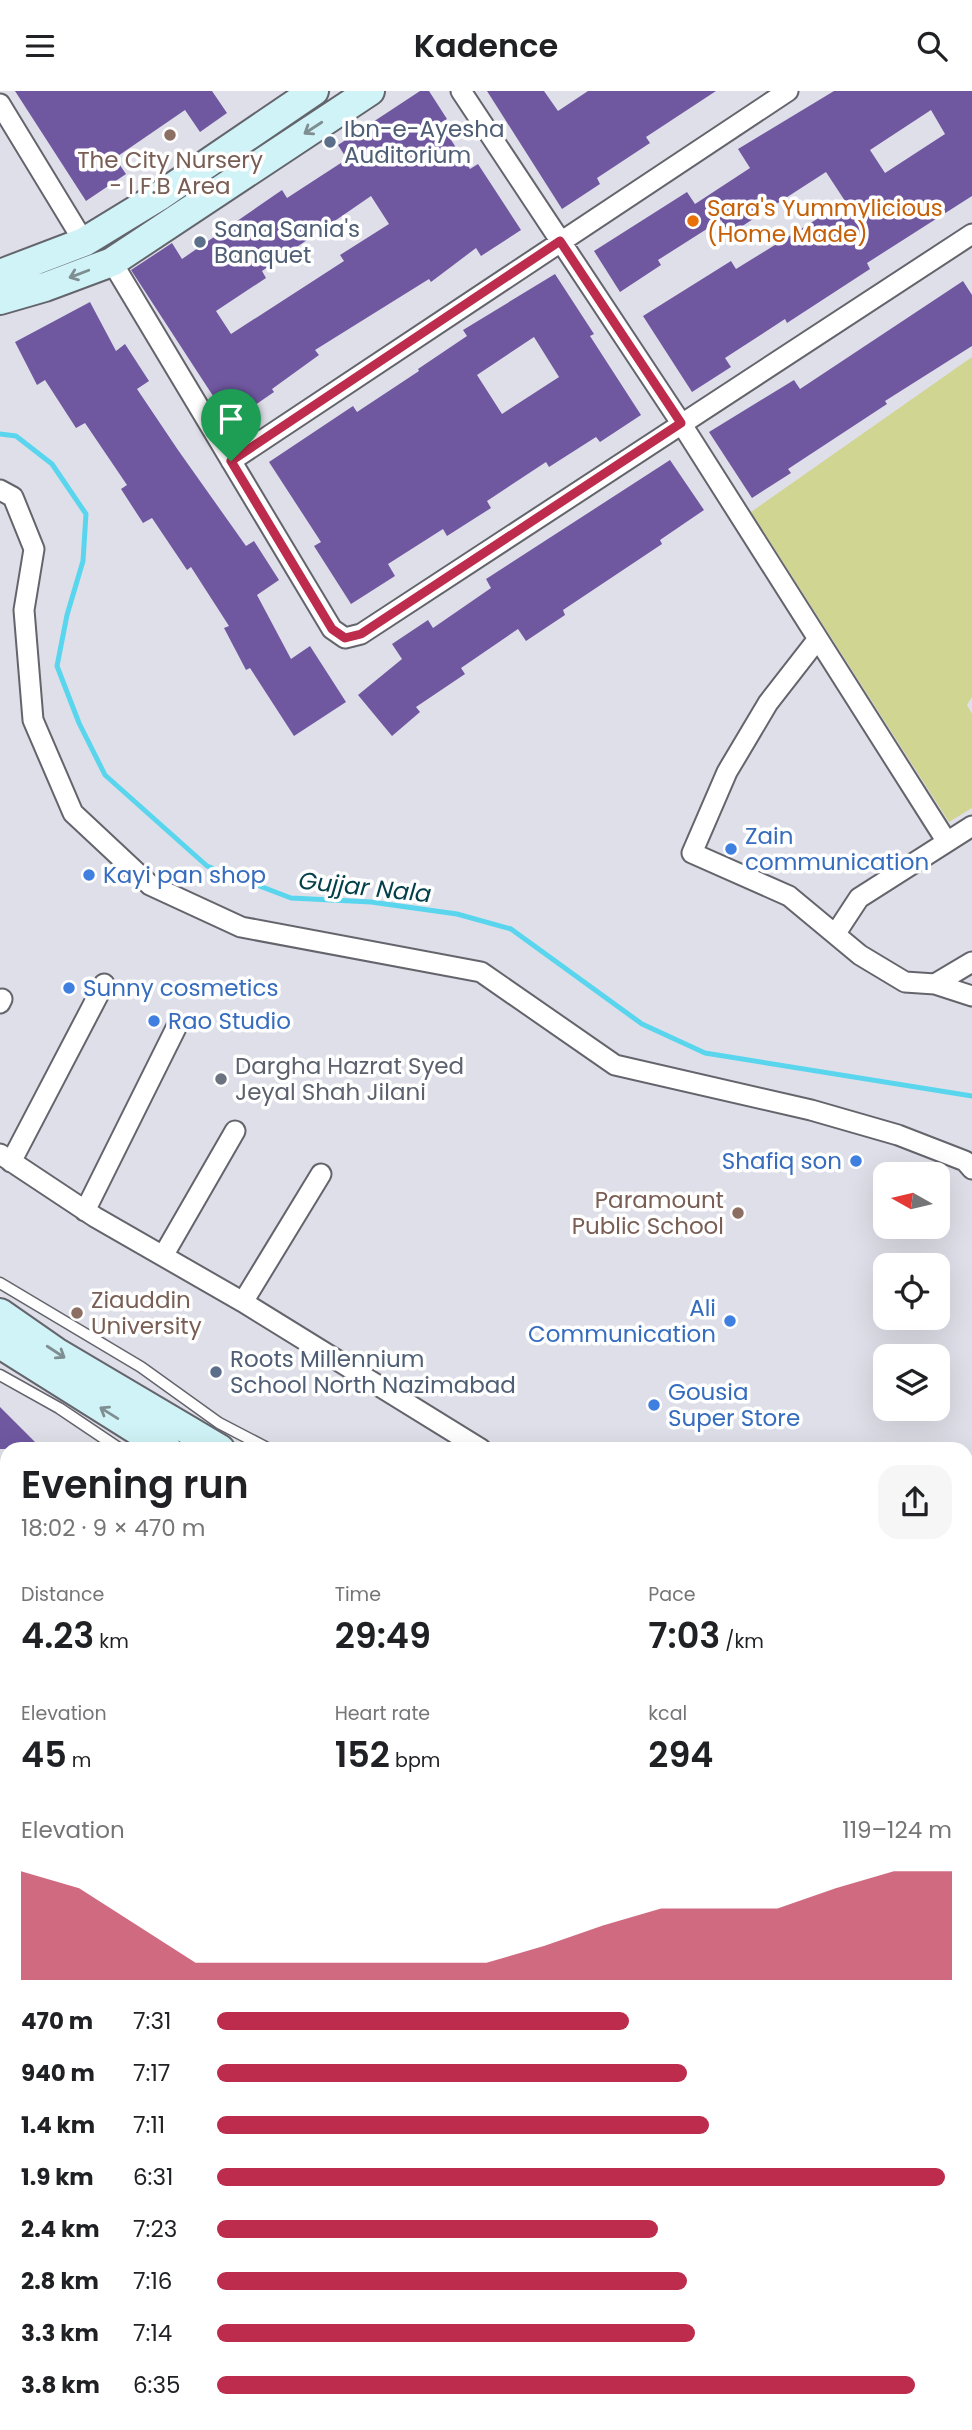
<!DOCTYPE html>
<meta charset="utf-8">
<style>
body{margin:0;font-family:Poppins,sans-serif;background:#f6f6f6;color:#202124;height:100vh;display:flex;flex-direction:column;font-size:26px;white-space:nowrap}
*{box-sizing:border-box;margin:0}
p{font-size:23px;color:#757577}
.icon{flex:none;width:38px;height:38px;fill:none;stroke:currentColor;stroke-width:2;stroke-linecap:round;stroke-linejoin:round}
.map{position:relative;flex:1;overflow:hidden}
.drawer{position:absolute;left:0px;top:1351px;width:973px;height:989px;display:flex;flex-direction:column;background:#fff;border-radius:21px 21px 0 0;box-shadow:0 7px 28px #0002}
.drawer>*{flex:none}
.needle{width:46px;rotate:278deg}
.fabs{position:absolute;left:873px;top:1071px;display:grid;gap:14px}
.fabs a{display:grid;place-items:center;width:77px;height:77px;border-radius:14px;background:#fff;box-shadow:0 7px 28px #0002;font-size:35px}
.pin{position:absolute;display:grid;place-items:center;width:60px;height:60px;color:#fff;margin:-72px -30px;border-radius:50% 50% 50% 0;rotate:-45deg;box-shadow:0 0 7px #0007}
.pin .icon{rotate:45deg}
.round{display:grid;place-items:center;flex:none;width:74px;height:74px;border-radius:21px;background:#f6f6f6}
.overview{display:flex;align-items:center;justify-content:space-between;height:119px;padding:0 21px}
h1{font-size:38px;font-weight:600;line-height:52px}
.figures{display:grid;grid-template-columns:repeat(3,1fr);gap:10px;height:119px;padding:7px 21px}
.figures div{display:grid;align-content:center}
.figures b{font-size:35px;font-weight:600}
.figures small{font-size:19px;font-weight:400}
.figures p{font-size:19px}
.chart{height:196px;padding:14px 21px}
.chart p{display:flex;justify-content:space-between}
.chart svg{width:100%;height:126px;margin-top:7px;fill:#bd2c4c;opacity:.7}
ul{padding:0 21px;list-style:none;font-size:23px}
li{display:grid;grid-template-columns:112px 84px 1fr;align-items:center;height:52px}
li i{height:18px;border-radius:9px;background:#bd2c4c}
header{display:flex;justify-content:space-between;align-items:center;height:91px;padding:0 21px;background:#fff;font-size:32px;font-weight:600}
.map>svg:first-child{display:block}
.green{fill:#d0d591}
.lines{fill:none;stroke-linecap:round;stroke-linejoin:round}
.stream{stroke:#59d6ed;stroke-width:5}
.building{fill:#7058a1;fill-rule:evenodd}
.service-casing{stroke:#64646c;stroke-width:13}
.minor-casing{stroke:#64646c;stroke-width:23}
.tertiary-casing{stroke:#64646c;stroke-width:28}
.secondary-casing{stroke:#64646c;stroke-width:32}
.service{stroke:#fff;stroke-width:10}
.minor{stroke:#fff;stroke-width:19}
.tertiary{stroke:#fff;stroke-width:24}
.secondary{stroke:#cff3f6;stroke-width:28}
.oneway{stroke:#7e8e91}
.route-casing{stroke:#fff;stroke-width:14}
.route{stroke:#bd2c4c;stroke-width:9}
.education-dot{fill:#8d6e63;stroke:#fff;stroke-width:2.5}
.service-dot{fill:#5c6f8a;stroke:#fff;stroke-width:2.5}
.food-dot{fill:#e8710a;stroke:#fff;stroke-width:2.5}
.shop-dot{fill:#3f7fe0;stroke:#fff;stroke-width:2.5}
.worship-dot{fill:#6b7280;stroke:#fff;stroke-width:2.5}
.labels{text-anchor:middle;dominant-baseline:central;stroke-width:7;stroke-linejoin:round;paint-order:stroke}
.service-label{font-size:23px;fill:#4e5e75;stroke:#fff;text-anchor:start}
.education-label{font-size:23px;fill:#785e54;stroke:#fff}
.food-label{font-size:23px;fill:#c56008;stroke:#fff;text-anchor:start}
.shop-label{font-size:23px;fill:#366cbe;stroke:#fff;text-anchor:start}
.worship-label{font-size:23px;fill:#5b616d;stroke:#fff;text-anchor:start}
.water-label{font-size:24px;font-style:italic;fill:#04404a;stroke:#fff}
</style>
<header><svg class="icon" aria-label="menu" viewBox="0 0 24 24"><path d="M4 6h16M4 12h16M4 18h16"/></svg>Kadence<svg class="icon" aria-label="search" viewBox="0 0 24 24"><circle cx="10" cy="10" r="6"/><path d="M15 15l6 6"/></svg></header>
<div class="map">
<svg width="972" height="2339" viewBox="0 0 972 2339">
<rect width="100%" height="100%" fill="#dfdfe9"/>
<path class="green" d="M972,266V606L967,614L972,623V717L949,731L751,421Z
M111,2333H499L505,2339H105Z
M549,2333H749L741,2339H557Z"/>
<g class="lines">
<path class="stream" d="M0,343L16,345L52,373L86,423L83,470L67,524L57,575L79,632L105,684L207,775L291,807L371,811L457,823L511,838L642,933L705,962L972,1005"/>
</g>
<path class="building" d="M15,0H212L227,22L200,41L185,19L115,67L126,83L86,110Z
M420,0H429L447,28L440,32L470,78L478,73L521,139L481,165L476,157L431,191L429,188L315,259L319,264L272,298L274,301L230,331L131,179L172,152L182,168L282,99L287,107L347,68L338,54ZM371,105L389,133L340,164L344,170L231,243L216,220L266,187L262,180Z
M487,0H544L558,20L588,0H716L646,46L650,52L597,87L600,93L562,118Z
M834,0H972V105L867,172L870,178L787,232L785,228L725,267L731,276L692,301L643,225L731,170L736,178L843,112L845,110L826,81L730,143L721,129L658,169L661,174L620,201L594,160L687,101L695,113L750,77L738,58ZM931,19L945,43L885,82L870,59Z
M555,183L594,243L590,245L641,324L600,351L596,346L549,376L546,371L487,410L491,417L447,445L443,438L388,473L395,485L351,513L314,455L321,451L269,371L353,315L357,321L419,280L418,278L467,245L463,239ZM534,246L559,286L502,323L477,284Z
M963,190L972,204V255L885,310L887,313L788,378L791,382L752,407L709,341L794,289L800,298Z
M90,211L116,260L125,253L149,290L137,298L178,359L246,455L254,450L279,489L257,504L291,568L310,555L346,611L294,645L250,577L246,579L224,537L229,535L191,476L187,479L152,427L143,432L121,398L127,394L85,332L76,337L45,289L37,294L15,251Z
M670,369L704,419L660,449L662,453L563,519L565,524L526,550L518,538L461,577L465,583L416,616L420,621L392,645L358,604L402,568L392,553L428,529L433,537L491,497L486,488Z
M0,1316L42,1358H0Z"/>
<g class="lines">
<defs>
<path id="service" d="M0,1192L141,1276L219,1332L269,1358
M0,1284L59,1317L120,1358
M966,1555L972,1550
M966,1921L972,1927"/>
<path id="minor" d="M461,0L681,332L947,751
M0,13L84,151
M112,171L332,538L345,547L361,543L972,143
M231,370L788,0
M0,399L13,406L34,458L24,519L33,629L73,722L150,794L241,836L481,881L615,974L811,1019L898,1044L965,1070L972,1078
M817,549L768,612L727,681L692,762L789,805L860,864L905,891L935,893L972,905
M836,842L859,807L972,735
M935,893L972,871
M0,912L2,908
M0,1063L95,1126L243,1211L481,1358
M11,1071L104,893
M85,1120L177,935
M163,1165L235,1040
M243,1211L321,1083
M0,1494L7,1488
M0,1735L7,1736
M0,2065L7,2058
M0,2249L7,2257
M499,2333L505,2339"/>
<path id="tertiary" d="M966,2297L972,2291
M68,2339L75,2333
M105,2339L111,2333
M919,2339L926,2333
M955,2339L962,2333"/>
<path id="secondary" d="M0,183L84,151L161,104L314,0
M0,209L45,196L112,171L370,0
M0,1222L56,1261L220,1358
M0,1253L167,1358
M966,1958L972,1964
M966,2003L972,2009"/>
</defs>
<use href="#service" class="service-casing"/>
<use href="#minor" class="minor-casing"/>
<use href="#tertiary" class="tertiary-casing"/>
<use href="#secondary" class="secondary-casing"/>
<use href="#service" class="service"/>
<use href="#minor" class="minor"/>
<use href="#tertiary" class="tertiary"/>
<use href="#secondary" class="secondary"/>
</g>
<defs><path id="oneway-shaft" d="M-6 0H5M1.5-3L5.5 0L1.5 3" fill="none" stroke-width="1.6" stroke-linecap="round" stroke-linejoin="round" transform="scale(1.75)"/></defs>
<g class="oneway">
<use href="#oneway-shaft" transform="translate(313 37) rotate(147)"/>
<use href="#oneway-shaft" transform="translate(79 183) rotate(159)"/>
<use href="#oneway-shaft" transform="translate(56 1261) rotate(33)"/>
<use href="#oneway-shaft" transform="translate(109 1322) rotate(-148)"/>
</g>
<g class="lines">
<defs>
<path id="route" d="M560,150L681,332L361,543L345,547L332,538L231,370Z"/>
</defs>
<use href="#route" class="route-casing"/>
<use href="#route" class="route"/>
</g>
<g class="education-dot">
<circle cx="170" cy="44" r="7"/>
<circle cx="738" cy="1122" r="7"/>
<circle cx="77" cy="1222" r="7"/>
</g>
<g class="service-dot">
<circle cx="330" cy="51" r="7"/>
<circle cx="200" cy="151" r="7"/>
<circle cx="216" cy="1281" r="7"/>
</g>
<circle class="food-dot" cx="693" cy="130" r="7"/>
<g class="shop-dot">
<circle cx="731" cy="758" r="7"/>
<circle cx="89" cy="784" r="7"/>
<circle cx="69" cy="897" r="7"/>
<circle cx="154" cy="930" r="7"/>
<circle cx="856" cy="1070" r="7"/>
<circle cx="730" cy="1230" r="7"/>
<circle cx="654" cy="1314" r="7"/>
</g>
<circle class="worship-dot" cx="221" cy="988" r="7"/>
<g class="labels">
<g class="service-label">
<text x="344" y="38">Ibn-e-Ayesha<tspan x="344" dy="26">Auditorium</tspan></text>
<text x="214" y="138">Sana Sania's<tspan x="214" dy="26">Banquet</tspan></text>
<text x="230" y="1268">Roots Millennium<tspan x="230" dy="26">School North Nazimabad</tspan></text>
</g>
<g class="education-label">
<text x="170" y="69">The City Nursery<tspan x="170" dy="26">- I F.B Area</tspan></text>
<text x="724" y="1109" text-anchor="end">Paramount<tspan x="724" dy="26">Public School</tspan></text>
<text x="91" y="1209" text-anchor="start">Ziauddin<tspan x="91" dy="26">University</tspan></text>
</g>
<g class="food-label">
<text x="707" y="117">Sara's Yummylicious<tspan x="707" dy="26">(Home Made)</tspan></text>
</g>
<g class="shop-label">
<text x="745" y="745">Zain<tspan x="745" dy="26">communication</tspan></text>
<text x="103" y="784">Kayi pan shop</text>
<text x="83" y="897">Sunny cosmetics</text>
<text x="168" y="930">Rao Studio</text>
<text x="842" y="1070" text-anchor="end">Shafiq son</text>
<text x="716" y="1217" text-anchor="end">Ali<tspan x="716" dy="26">Communication</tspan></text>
<text x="668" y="1301">Gousia<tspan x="668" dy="26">Super Store</tspan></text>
</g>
<g class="worship-label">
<text x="235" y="975">Dargha Hazrat Syed<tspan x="235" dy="26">Jeyal Shah Jilani</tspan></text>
</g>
<g class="water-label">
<text transform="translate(365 796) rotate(6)">Gujjar Nala</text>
</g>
</g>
</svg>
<div class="fabs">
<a><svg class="needle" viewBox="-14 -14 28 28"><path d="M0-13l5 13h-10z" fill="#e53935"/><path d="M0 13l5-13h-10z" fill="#757577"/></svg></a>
<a><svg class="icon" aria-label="locate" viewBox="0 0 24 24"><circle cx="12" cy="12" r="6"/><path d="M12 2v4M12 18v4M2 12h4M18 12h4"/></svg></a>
<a><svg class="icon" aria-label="layers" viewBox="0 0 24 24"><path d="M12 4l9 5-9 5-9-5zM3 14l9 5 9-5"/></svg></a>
</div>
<div class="pin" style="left:231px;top:370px;background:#1e9e55"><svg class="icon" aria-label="arrive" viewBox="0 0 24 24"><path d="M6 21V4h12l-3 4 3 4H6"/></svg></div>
<section class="drawer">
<div class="overview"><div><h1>Evening run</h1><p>18:02 · 9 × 470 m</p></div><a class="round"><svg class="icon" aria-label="share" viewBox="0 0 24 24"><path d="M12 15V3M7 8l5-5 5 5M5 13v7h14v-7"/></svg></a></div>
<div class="figures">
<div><p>Distance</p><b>4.23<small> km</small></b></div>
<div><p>Time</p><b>29:49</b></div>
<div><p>Pace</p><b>7:03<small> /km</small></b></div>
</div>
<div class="figures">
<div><p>Elevation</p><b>45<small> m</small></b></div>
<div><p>Heart rate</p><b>152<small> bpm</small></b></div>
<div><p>kcal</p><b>294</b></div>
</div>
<div class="chart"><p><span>Elevation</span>119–124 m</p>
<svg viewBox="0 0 160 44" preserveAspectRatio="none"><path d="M0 44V6L10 12L20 25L30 38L40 38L50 38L60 38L70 38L80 38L90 32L100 25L110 19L120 19L130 19L140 12L150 6L160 6V44z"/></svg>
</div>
<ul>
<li><b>470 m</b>7:31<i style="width:56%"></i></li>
<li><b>940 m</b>7:17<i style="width:64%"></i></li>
<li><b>1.4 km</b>7:11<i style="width:67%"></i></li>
<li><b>1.9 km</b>6:31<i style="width:99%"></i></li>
<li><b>2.4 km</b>7:23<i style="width:60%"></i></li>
<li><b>2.8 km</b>7:16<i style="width:64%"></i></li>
<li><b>3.3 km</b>7:14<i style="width:65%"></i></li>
<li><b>3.8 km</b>6:35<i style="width:95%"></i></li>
</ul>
</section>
</div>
